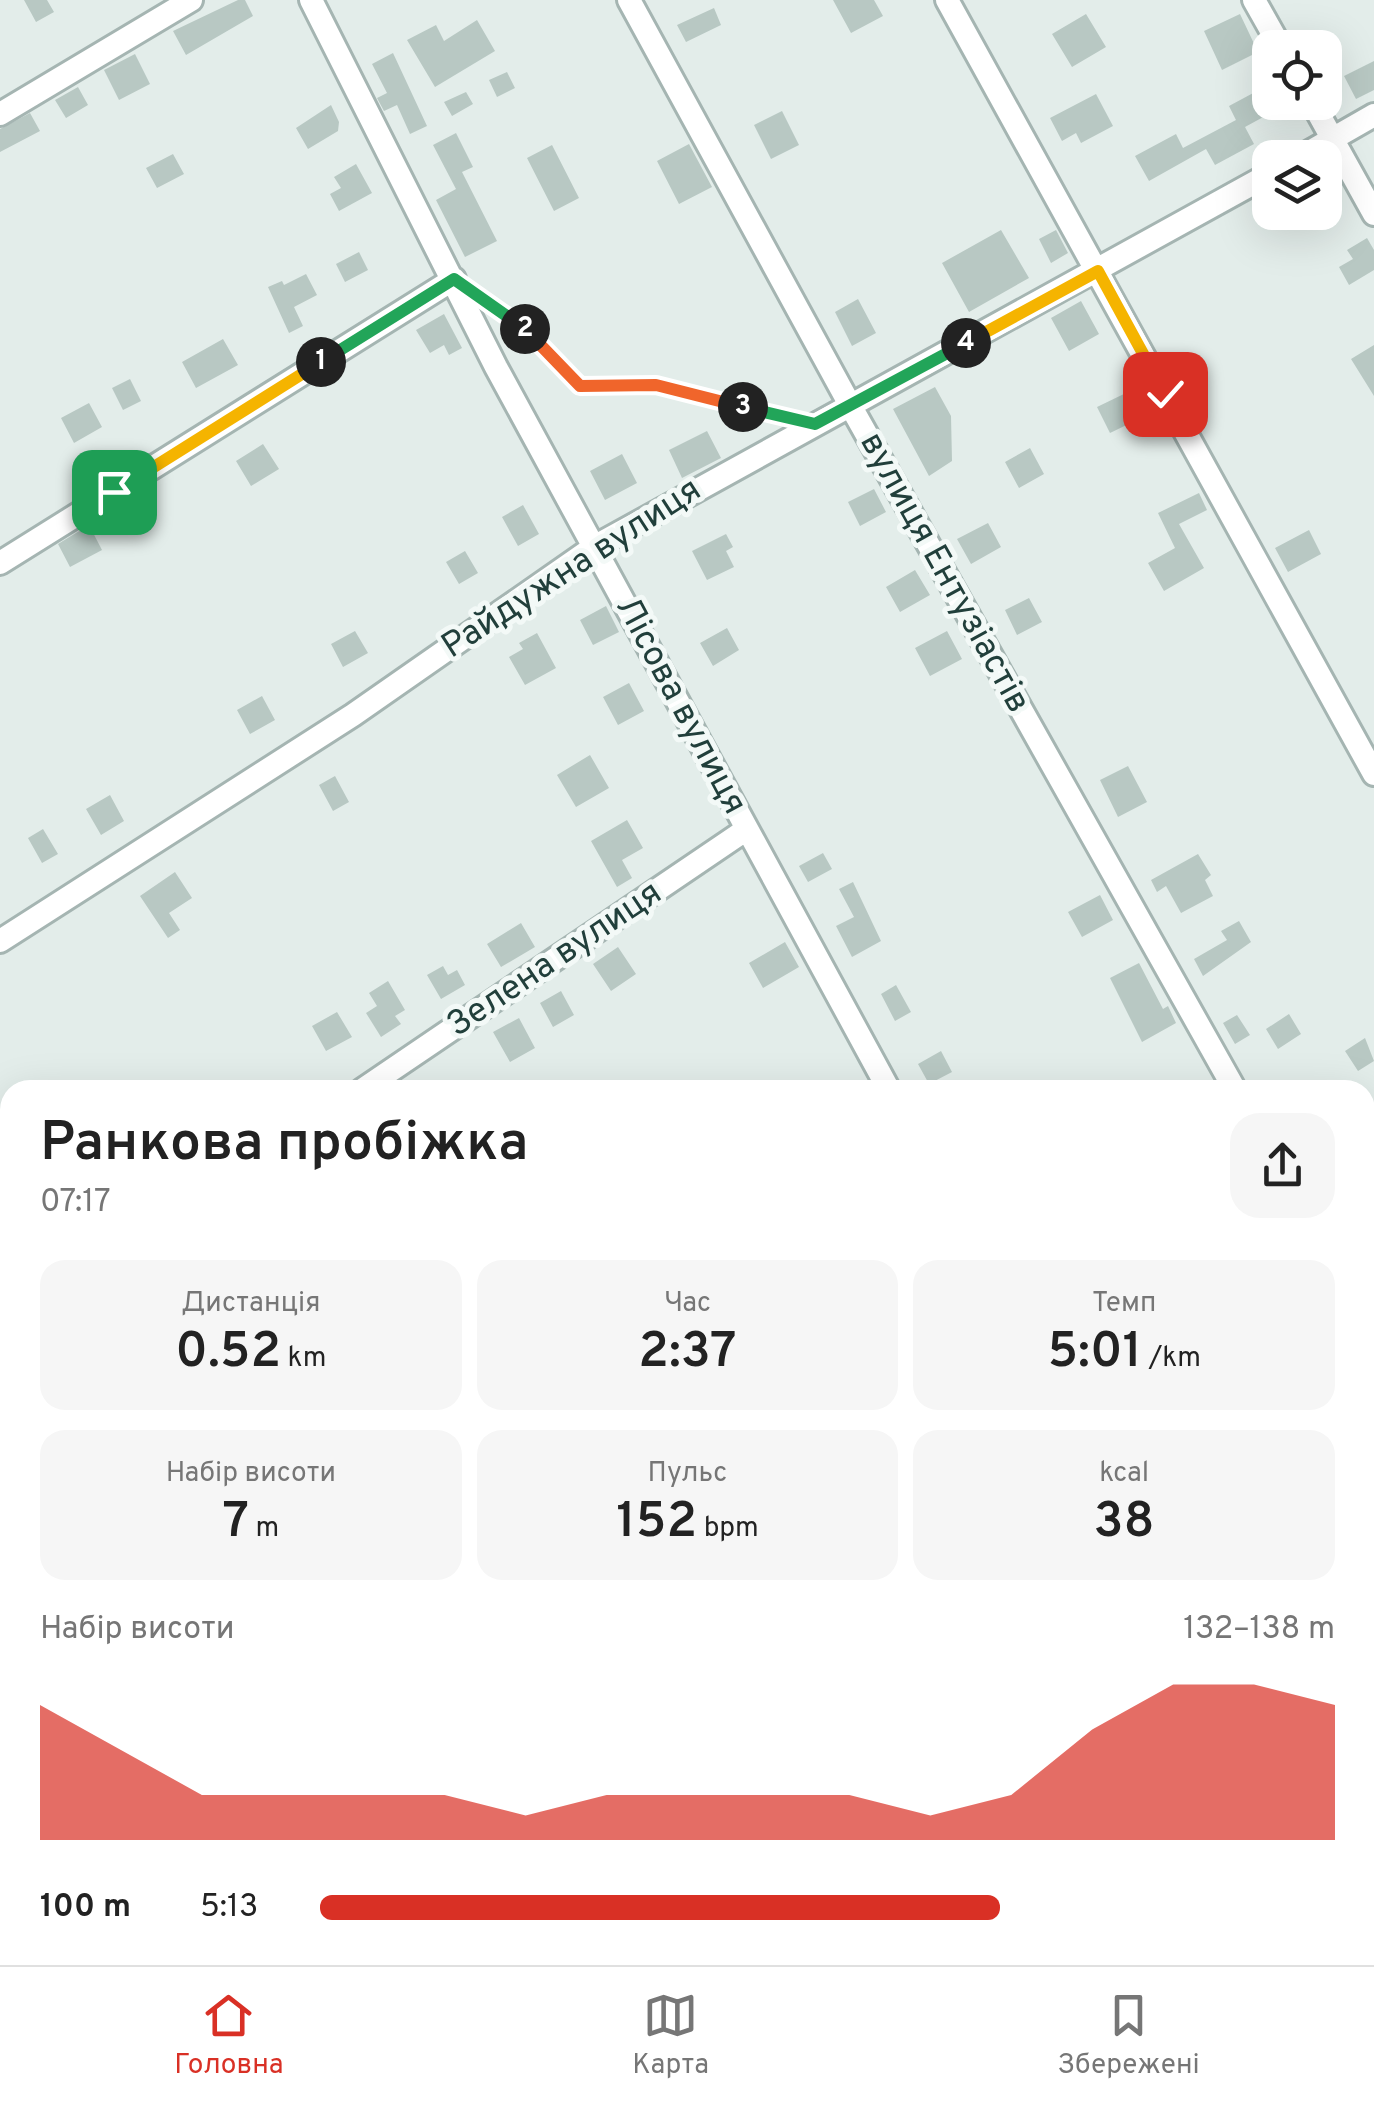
<!DOCTYPE html>
<html lang="uk">
<meta charset="utf-8">
<style>
body{margin:0;font-family:Overpass,sans-serif;background:#f6f6f6;color:#222;height:100vh;display:flex;flex-direction:column;font-size:38px;white-space:nowrap}
*{box-sizing:border-box;margin:0}
p{font-size:32px;color:#767676}
.icon{flex:none;width:55px;height:55px;fill:none;stroke:currentColor;stroke-width:2;stroke-linecap:round;stroke-linejoin:round}
.map{position:relative;flex:1;overflow:hidden}
.panel{position:absolute;left:0px;top:1080px;width:1375px;height:885px;display:flex;flex-direction:column;background:#fff;border-radius:30px 30px 0 0;box-shadow:0 10px 40px #0002}
.panel>*{flex:none}
.fabs{position:absolute;left:1252px;top:30px;display:grid;gap:20px}
.fabs a{display:grid;place-items:center;width:90px;height:90px;border-radius:20px;background:#fff;box-shadow:0 10px 40px #0002;font-size:50px}
.pin{position:absolute;display:grid;place-items:center;width:85px;height:85px;color:#fff;margin:-42px;border-radius:20px;box-shadow:0 5px 15px #0006}
.km{position:absolute;width:50px;height:50px;margin:-25px;border-radius:50%;background:#222;color:#fff;font-size:28px;line-height:50px;text-align:center}
.round{display:grid;place-items:center;flex:none;width:105px;height:105px;border-radius:30px;background:#f6f6f6}
.summary{display:flex;align-items:center;justify-content:space-between;height:170px;padding:0 40px}
h1{font-size:55px;font-weight:600;line-height:75px}
.metrics{display:grid;grid-template-columns:repeat(3,1fr);gap:15px;height:170px;padding:10px 40px}
.metrics div{display:grid;align-content:center;border-radius:25px;background:#f6f6f6;text-align:center}
.metrics b{font-size:50px;font-weight:600}
.metrics small{font-size:28px;font-weight:400}
.metrics p{font-size:28px}
.chart{height:280px;padding:20px 40px}
.chart p{display:flex;justify-content:space-between}
.chart svg{width:100%;height:180px;margin-top:10px;fill:#d93025;opacity:.7}
ul{padding:0 40px;list-style:none;font-size:32px}
li{display:grid;grid-template-columns:160px 120px 1fr;align-items:center;height:75px}
li i{height:25px;border-radius:12px;background:#d93025}
.dock{display:flex;justify-content:space-around;align-items:center;height:140px;border-top:2px solid #e0e0e0;background:#fff;font-size:28px;color:#767676}
.dock a{display:grid;justify-items:center;gap:5px}
.dock .current{color:#d93025}
.map>svg:first-child{display:block}
.green{fill:#bbdfca}
.building{fill:#b8c8c3}
.lines{fill:none;stroke-linecap:round;stroke-linejoin:round}
.minor-casing{stroke:#a5b5b2;stroke-width:28}
.path{stroke:#82b2aa;stroke-width:2.5;stroke-dasharray:5 8;stroke-linecap:butt}
.minor{stroke:#fff;stroke-width:22}
.split-1-casing{stroke:#fff;stroke-width:20}
.split-2-casing{stroke:#fff;stroke-width:20}
.split-3-casing{stroke:#fff;stroke-width:20}
.split-4-casing{stroke:#fff;stroke-width:20}
.split-5-casing{stroke:#fff;stroke-width:20}
.split-1{stroke:#f5b400;stroke-width:12}
.split-2{stroke:#22a559;stroke-width:12}
.split-3{stroke:#f0652b;stroke-width:12}
.split-4{stroke:#22a559;stroke-width:12}
.split-5{stroke:#f5b400;stroke-width:12}
.labels{text-anchor:middle;dominant-baseline:central;stroke-width:10;stroke-linejoin:round;paint-order:stroke}
.street-label{font-size:35px;fill:#213f3b;stroke:#f3f9f7}
</style>
<div class="map">
<svg width="1374" height="1965" viewBox="0 0 1374 1965">
<rect width="100%" height="100%" fill="#e3edea"/>
<path class="green" d="M1374,1201V1965H793L801,1955H1365V1213Z"/>
<path class="building" d="M24,0H47L54,12L36,22Z
M238,0H245L253,16L186,55L173,31Z
M833,0H874L883,16L851,33Z
M714,8L721,25L686,42L677,25Z
M1086,14L1106,47L1072,67L1052,34Z
M1240,14L1258,52L1222,70L1204,31Z
M477,20L495,51L435,87L407,40L436,25L444,41Z
M393,53L427,126L410,134L397,105L384,111L377,98L387,93L372,64Z
M135,54L150,84L119,100L104,70Z
M1374,61V90L1356,99L1344,76Z
M507,72L515,88L497,97L489,80Z
M1270,84V102H1291L1245,127L1254,144L1215,165L1206,149L1149,181L1135,156L1176,134L1183,148L1236,120L1229,106Z
M78,87L88,105L66,118L55,100Z
M466,92L473,104L452,116L444,102Z
M1096,94L1113,126L1081,143L1076,133L1062,141L1050,118Z
M331,105L339,122L338,131L308,149L296,128Z
M782,111L799,145L771,159L754,125Z
M30,113L40,131L0,152V129Z
M456,133L473,167L462,172L497,241L465,257L436,200L456,189L433,145Z
M689,144L712,187L679,204L657,161Z
M552,145L579,198L554,211L527,158Z
M173,154L184,174L157,188L146,168Z
M356,164L372,193L339,211L330,194L341,188L334,177Z
M1001,230L1029,278L969,312L942,263Z
M1056,230L1068,253L1051,263L1039,239Z
M1367,238L1374,250V270L1349,285L1339,267L1353,259L1347,250Z
M359,252L368,270L345,282L336,264Z
M306,274L317,295L294,307L303,326L289,333L268,287L282,281L284,285Z
M858,299L876,333L852,346L835,312Z
M1081,301L1099,334L1069,351L1051,318Z
M444,314L462,348L449,355L444,345L430,353L416,330Z
M223,339L238,365L196,388L182,362Z
M1374,345V396L1351,359Z
M130,379L141,401L123,410L112,388Z
M935,387L951,416L952,461L929,476L893,409Z
M1128,392L1141,418L1110,433L1097,407Z
M89,403L102,427L74,443L61,418Z
M707,431L721,458L682,478L669,450Z
M263,444L279,469L251,486L236,461Z
M1030,448L1044,474L1019,488L1005,462Z
M622,454L637,483L605,500L590,471Z
M874,489L886,512L860,526L848,502Z
M1199,493L1207,510L1179,524L1204,568L1164,591L1148,563L1175,548L1158,513Z
M523,505L539,534L518,546L502,517Z
M988,523L1001,547L971,564L957,539Z
M89,525L102,550L70,567L58,544Z
M1309,530L1321,554L1288,572L1275,548Z
M726,534L733,547L726,551L734,567L707,580L692,551Z
M465,551L478,573L459,584L446,562Z
M915,570L930,595L900,612L886,587Z
M1029,598L1042,622L1017,635L1005,610Z
M606,606L619,632L593,645L580,620Z
M727,628L739,650L713,666L700,643Z
M355,631L368,653L343,667L331,644Z
M947,631L962,659L930,676L915,648Z
M537,633L556,668L525,685L509,657L523,649L519,643Z
M629,683L644,711L618,725L603,697Z
M262,696L275,720L250,734L237,710Z
M590,755L609,788L576,807L557,775Z
M1128,766L1147,802L1118,817L1100,780Z
M335,776L349,802L333,811L319,785Z
M110,795L124,821L101,835L86,809Z
M627,820L643,848L622,860L632,878L617,887L591,841Z
M43,829L58,854L42,863L28,838Z
M823,853L832,869L808,882L799,866Z
M1198,854L1211,875L1205,880L1213,896L1181,913L1166,886L1157,892L1151,880Z
M175,872L192,898L169,913L180,930L168,938L140,896Z
M853,882L881,941L852,957L836,926L854,917L839,889Z
M1100,895L1113,920L1082,937L1068,912Z
M1239,921L1251,942L1203,976L1194,959L1227,940L1221,931Z
M521,923L535,947L501,967L487,944Z
M785,942L799,967L763,988L749,963Z
M618,947L636,974L611,991L593,964Z
M1139,963L1163,1009L1168,1006L1176,1023L1142,1042L1110,978Z
M443,966L448,975L457,970L465,985L441,999L427,975Z
M388,981L405,1010L395,1016L401,1024L381,1037L366,1013L377,1006L369,993Z
M896,985L911,1012L895,1021L881,994Z
M561,991L574,1015L553,1027L540,1003Z
M337,1012L352,1037L326,1051L312,1026Z
M1289,1014L1301,1034L1278,1049L1266,1029Z
M1237,1015L1250,1035L1235,1044L1223,1023Z
M519,1018L535,1048L510,1062L493,1032Z
M1365,1038L1374,1061L1358,1071L1345,1051Z
M941,1051L952,1072L929,1084L918,1064Z"/>
<g class="lines">
<defs>
<path id="minor" d="M311,0L496,367L889,1090
M629,0L850,405L1235,1090
M947,0L1374,774
M1254,0L1281,48
M1312,102L1374,214
M0,114L191,0
M1299,158L1374,115
M0,563L454,279
M0,941L353,715L594,547L1270,174
M362,1090L747,829
M1365,1152L1374,1140
M0,1325L10,1318
M0,1704L10,1699
M198,1965L213,1955
M753,1965L760,1955"/>
</defs>
<use href="#minor" class="minor-casing"/>
<path class="path" d="M485,299L516,319L580,386L655,385L789,417
M1365,1264L1374,1270
M1365,1573L1374,1580
M945,1965L952,1955"/>
<use href="#minor" class="minor"/>
</g>
<g class="lines">
<defs>
<path id="split-1" d="M114,492L321,362"/>
<path id="split-2" d="M321,362L454,279L525,329"/>
<path id="split-3" d="M525,329L580,386L656,385L743,407"/>
<path id="split-4" d="M743,407L815,424L966,343"/>
<path id="split-5" d="M966,343L1098,271L1165,394"/>
</defs>
<use href="#split-1" class="split-1-casing"/>
<use href="#split-2" class="split-2-casing"/>
<use href="#split-3" class="split-3-casing"/>
<use href="#split-4" class="split-4-casing"/>
<use href="#split-5" class="split-5-casing"/>
<use href="#split-1" class="split-1"/>
<use href="#split-2" class="split-2"/>
<use href="#split-3" class="split-3"/>
<use href="#split-4" class="split-4"/>
<use href="#split-5" class="split-5"/>
</g>
<g class="labels">
<g class="street-label">
<text transform="translate(572 569) rotate(-33)">Райдужна вулиця</text>
<text transform="translate(944 573) rotate(61)">вулиця Ентузіастів</text>
<text transform="translate(680 706) rotate(62)">Лісова вулиця</text>
<text transform="translate(555 960) rotate(-34)">Зелена вулиця</text>
</g>
</g>
</svg>
<div class="fabs">
<a><svg class="icon" aria-label="locate" viewBox="0 0 24 24"><circle cx="12" cy="12" r="6"/><path d="M12 2v4M12 18v4M2 12h4M18 12h4"/></svg></a>
<a><svg class="icon" aria-label="layers" viewBox="0 0 24 24"><path d="M12 4l9 5-9 5-9-5zM3 14l9 5 9-5"/></svg></a>
</div>
<div class="pin" style="left:114px;top:492px;background:#1e9e55"><svg class="icon" aria-label="arrive" viewBox="0 0 24 24"><path d="M6 21V4h12l-3 4 3 4H6"/></svg></div>
<div class="pin" style="left:1165px;top:394px;background:#d93025"><svg class="icon" aria-label="check" viewBox="0 0 24 24"><path d="M5 12l5 5 9-10"/></svg></div>
<b class="km" style="left:321px;top:362px">1</b>
<b class="km" style="left:525px;top:329px">2</b>
<b class="km" style="left:743px;top:407px">3</b>
<b class="km" style="left:966px;top:343px">4</b>
<section class="panel">
<div class="summary"><div><h1>Ранкова пробіжка</h1><p>07:17</p></div><a class="round"><svg class="icon" aria-label="share" viewBox="0 0 24 24"><path d="M12 15V3M7 8l5-5 5 5M5 13v7h14v-7"/></svg></a></div>
<div class="metrics">
<div><p>Дистанція</p><b>0.52<small> km</small></b></div>
<div><p>Час</p><b>2:37</b></div>
<div><p>Темп</p><b>5:01<small> /km</small></b></div>
</div>
<div class="metrics">
<div><p>Набір висоти</p><b>7<small> m</small></b></div>
<div><p>Пульс</p><b>152<small> bpm</small></b></div>
<div><p>kcal</p><b>38</b></div>
</div>
<div class="chart"><p><span>Набір висоти</span>132–138 m</p>
<svg viewBox="0 0 160 44" preserveAspectRatio="none"><path d="M0 44V11L10 22L20 33L30 33L40 33L50 33L60 38L70 33L80 33L90 33L100 33L110 38L120 33L130 17L140 6L150 6L160 11V44z"/></svg>
</div>
<ul>
<li><b>100 m</b>5:13<i style="width:67%"></i></li>
</ul>
</section>
</div>
<nav class="dock">
<a class="current"><svg class="icon" aria-label="home" viewBox="0 0 24 24"><path d="M3 11l9-7 9 7M6 9v11h12V9"/></svg>Головна</a>
<a><svg class="icon" aria-label="map" viewBox="0 0 24 24"><path d="M3 6l6-2 6 2 6-2v14l-6 2-6-2-6 2zM9 4v14M15 6v14"/></svg>Карта</a>
<a><svg class="icon" aria-label="saved" viewBox="0 0 24 24"><path d="M7 4h10v16l-5-4-5 4z"/></svg>Збережені</a>
</nav>
